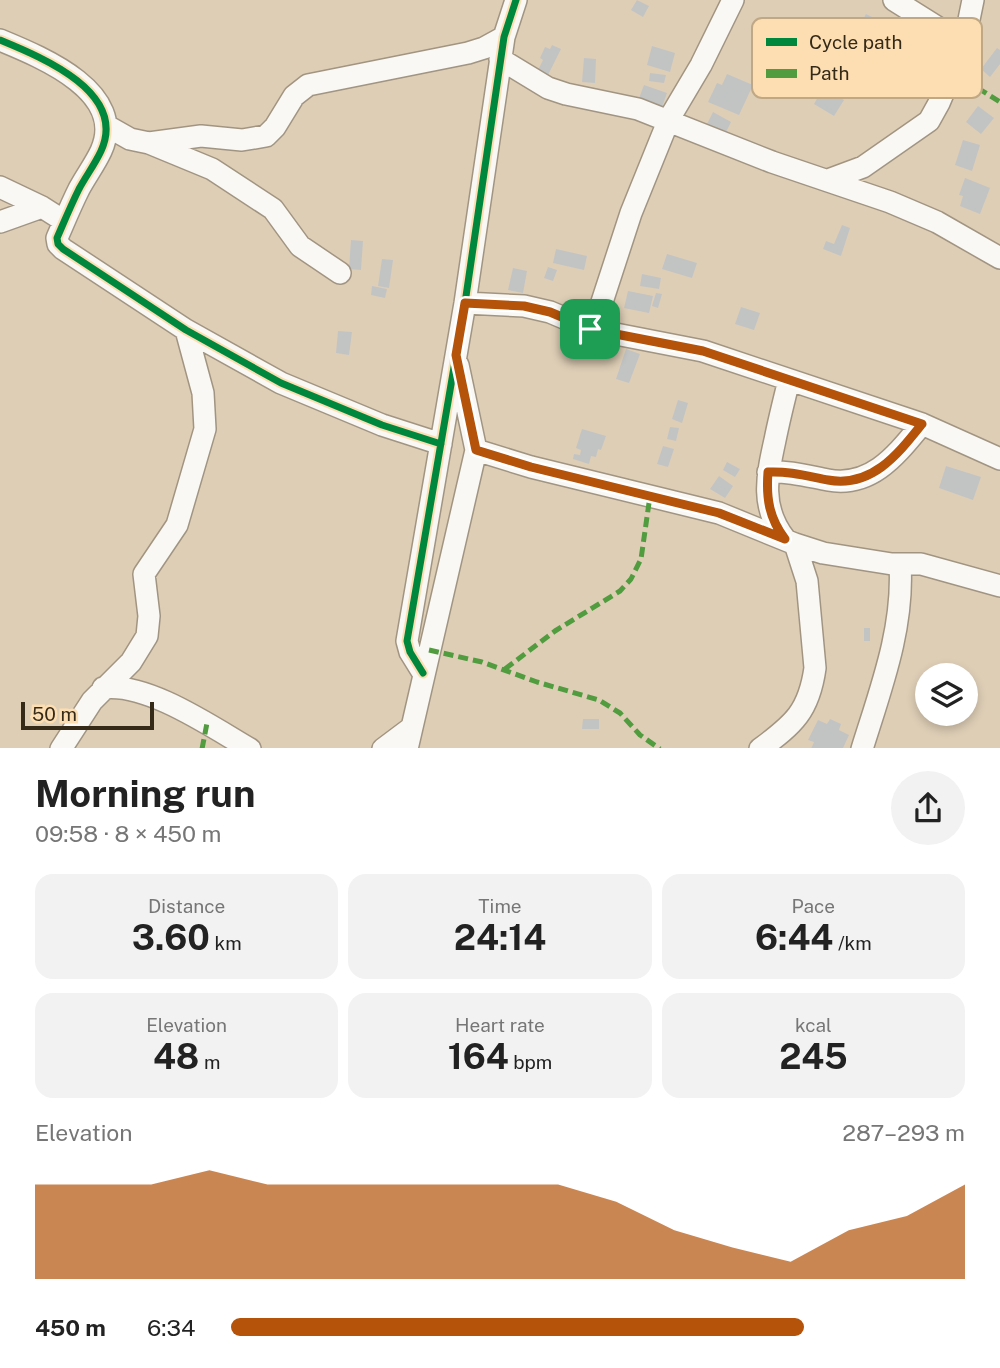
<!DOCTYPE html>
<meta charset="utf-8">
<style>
body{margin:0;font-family:"Public Sans",sans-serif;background:#f2f2f2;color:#222;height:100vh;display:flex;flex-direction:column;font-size:26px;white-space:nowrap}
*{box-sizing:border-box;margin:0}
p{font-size:23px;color:#767676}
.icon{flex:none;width:38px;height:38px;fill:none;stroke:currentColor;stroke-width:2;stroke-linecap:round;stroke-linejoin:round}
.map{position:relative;height:748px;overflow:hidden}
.drawer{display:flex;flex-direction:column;background:#fff;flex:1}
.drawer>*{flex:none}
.buttons{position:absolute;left:915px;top:663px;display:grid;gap:14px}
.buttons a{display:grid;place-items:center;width:63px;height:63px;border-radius:50%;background:#fff;box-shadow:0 4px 10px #0003;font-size:35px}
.scale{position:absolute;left:21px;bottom:18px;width:133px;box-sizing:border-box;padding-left:7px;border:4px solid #352918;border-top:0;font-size:19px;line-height:24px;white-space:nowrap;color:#352918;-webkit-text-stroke:5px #fcdeb2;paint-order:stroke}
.pin{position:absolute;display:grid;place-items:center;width:60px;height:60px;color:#fff;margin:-30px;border-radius:14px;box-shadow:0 4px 10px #0006}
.round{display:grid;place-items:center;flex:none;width:74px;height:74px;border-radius:37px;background:#f2f2f2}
.overview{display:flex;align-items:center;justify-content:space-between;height:119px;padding:0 35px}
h1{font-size:38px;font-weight:700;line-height:52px}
.figures{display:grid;grid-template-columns:repeat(3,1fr);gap:10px;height:119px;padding:7px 35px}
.figures div{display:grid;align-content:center;border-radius:18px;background:#f2f2f2;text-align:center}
.figures b{font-size:35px;font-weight:700}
.figures small{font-size:19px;font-weight:400}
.figures p{font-size:19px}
.chart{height:196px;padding:14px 35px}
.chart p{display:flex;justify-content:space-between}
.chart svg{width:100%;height:126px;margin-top:7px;fill:#b45309;opacity:.7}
ul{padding:0 35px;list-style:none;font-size:23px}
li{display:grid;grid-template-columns:112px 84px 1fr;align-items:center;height:52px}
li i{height:18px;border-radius:9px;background:#b45309}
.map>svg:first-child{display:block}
.building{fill:#c2c4c4}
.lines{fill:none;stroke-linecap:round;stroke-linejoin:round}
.street-casing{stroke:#a19582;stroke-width:24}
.street{stroke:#faf8f4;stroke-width:21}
.quiet{stroke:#519c3e;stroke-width:5;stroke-dasharray:10 5;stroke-linecap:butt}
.cycleway-casing{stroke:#fcdeb2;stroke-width:11}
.cycleway{stroke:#00873e;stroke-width:7}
.route-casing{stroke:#fff;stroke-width:14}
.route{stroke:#b45309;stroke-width:9}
.key{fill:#fcdeb2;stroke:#c0a884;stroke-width:2}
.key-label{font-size:19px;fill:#352918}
</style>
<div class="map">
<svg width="1000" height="749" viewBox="0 0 1000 749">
<rect width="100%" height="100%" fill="#deceb6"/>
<path class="building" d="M637,0L649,6L643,17L631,10Z
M866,14L884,23L873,43L855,34Z
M552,45L561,49L548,75L538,70L543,60L540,58L545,47L550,49Z
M652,46L675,53L670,72L647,65Z
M997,48L1000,50V64L990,77L981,69Z
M584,58L596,59L595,83L582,82Z
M789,72L798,78L795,82L802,86L793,99L777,92Z
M650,73L666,75L664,83L649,81Z
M727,74L753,85L739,115L708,102L717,83L722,85Z
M644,85L667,93L662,107L639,98Z
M823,88L844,100L834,116L814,104Z
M978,106L994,118L981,134L966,122Z
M713,112L731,122L725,134L707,124Z
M963,140L980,145L972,171L955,165Z
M965,178L990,188L980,214L960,206L963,196L959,195Z
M842,225L850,228L841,256L823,249L826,241L834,244Z
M351,240L363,241L361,270L349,269Z
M556,249L587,256L584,270L553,263Z
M667,254L697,263L692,278L662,269Z
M382,259L393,260L389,288L378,286Z
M548,267L557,270L553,281L544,278Z
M513,268L527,271L523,293L508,290Z
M642,274L661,278L659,289L640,286Z
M372,286L387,289L385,298L371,295Z
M628,291L653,296L649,313L624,308Z
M656,293L662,294L658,308L652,306Z
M741,307L760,313L754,330L735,324Z
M338,331L352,332L349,355L336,353Z
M626,349L640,354L629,383L616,379Z
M678,400L688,403L682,423L672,419Z
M670,427L679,428L676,441L667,439Z
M582,429L606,436L601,450L598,449L596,457L591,456L589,464L573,459L574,454L580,455L581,450L576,448Z
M663,446L674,449L668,467L657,464Z
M727,462L740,469L735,477L723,470Z
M946,466L981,477L973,500L939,488Z
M719,476L733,486L725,498L710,489Z
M864,628H870V641H864Z
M583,719H599V729H582Z
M830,719L841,724L839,730L849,735L843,748L811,749L814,742L808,740L818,720L827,724Z"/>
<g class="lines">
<defs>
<path id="street" d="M894,0L964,44
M0,40C41,57 128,92 101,151C95,164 86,176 79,189C71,205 64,222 57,238L58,244L63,249L186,330L281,383L382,425L441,444
M500,59L548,88L566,94L638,109L772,162L890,202L937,222L1000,258
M107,126L130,139L149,143L212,169L273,209L300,246L340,273
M149,143L201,136L242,140L266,136L275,127L294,96L308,85L468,53L484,48L504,37
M828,180L863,167L929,121L939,103L964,44L973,0
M0,187L42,207L64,221
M0,222L42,207
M465,303L524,306L550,312L590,329L703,351L922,424L1000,459
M590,329L601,305L631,213L669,119L701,65L733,0
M476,450L531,467L719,513L795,544L823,553L892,564H921L1000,586
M768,472C789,471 807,476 828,480C872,488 897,454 922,424
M785,539C760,507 767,476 775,440C779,420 784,400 789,380
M423,673L410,652L407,641L465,303L504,37L516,0
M103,688C147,682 212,727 250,749
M61,749L92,701L131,662L147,636L149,616L144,574L177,525L205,429L203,393L186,330
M383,749L411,728
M407,749L476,450L458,365
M760,749C794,724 809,711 815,668L807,581L795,544
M862,749C881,688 904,628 900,564"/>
</defs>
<use href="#street" class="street-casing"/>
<use href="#street" class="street"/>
<path class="quiet" d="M950,77L981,90L1000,102
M429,650L482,662L537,682L599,700L620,713L640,735L660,749
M505,669L555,631L620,591L631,579L641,559L650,496
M202,749L207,723"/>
<defs>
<path id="cycleway" d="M0,40C41,57 128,92 101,151C95,164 86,176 79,189C71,205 64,222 57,238L58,244L63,249L186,330L281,383L382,425L441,444
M423,673L410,652L407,641L465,303L504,37L516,0"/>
</defs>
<use href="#cycleway" class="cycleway-casing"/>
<use href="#cycleway" class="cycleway"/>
</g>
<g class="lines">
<defs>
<path id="route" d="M465,303L524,306L550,312L590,329L703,351L922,424C898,454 872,488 828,480C807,476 789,471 768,472C766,498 769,518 785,539L719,513L531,467L476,450L456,355Z"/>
</defs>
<use href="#route" class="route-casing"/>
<use href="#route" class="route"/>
</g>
<rect x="752" y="18" width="230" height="80" rx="10" class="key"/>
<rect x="766" y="38" width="31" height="8" fill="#00873e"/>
<rect x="766" y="69" width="31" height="9" fill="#519c3e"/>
<g class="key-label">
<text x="809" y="49">Cycle path</text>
<text x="809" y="80">Path</text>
</g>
</svg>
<div class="buttons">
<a><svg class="icon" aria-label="layers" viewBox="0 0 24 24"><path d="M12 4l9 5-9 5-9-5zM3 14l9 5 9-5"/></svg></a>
</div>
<div class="scale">50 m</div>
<div class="pin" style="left:590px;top:329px;background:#1e9e55"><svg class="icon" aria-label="arrive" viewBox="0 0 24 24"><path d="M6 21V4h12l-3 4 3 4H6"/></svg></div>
</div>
<section class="drawer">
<div class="overview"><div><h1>Morning run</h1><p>09:58 · 8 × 450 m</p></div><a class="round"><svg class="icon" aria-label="share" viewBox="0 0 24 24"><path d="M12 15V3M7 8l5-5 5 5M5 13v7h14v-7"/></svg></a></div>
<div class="figures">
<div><p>Distance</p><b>3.60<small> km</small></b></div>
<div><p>Time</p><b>24:14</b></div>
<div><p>Pace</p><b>6:44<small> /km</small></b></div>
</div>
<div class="figures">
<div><p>Elevation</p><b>48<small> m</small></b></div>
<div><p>Heart rate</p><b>164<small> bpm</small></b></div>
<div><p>kcal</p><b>245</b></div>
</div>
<div class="chart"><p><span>Elevation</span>287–293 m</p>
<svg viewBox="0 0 160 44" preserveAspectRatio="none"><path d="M0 44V11L10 11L20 11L30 6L40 11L50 11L60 11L70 11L80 11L90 11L100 17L110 27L120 33L130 38L140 27L150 22L160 11V44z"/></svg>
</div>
<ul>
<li><b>450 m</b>6:34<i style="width:78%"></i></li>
</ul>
</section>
